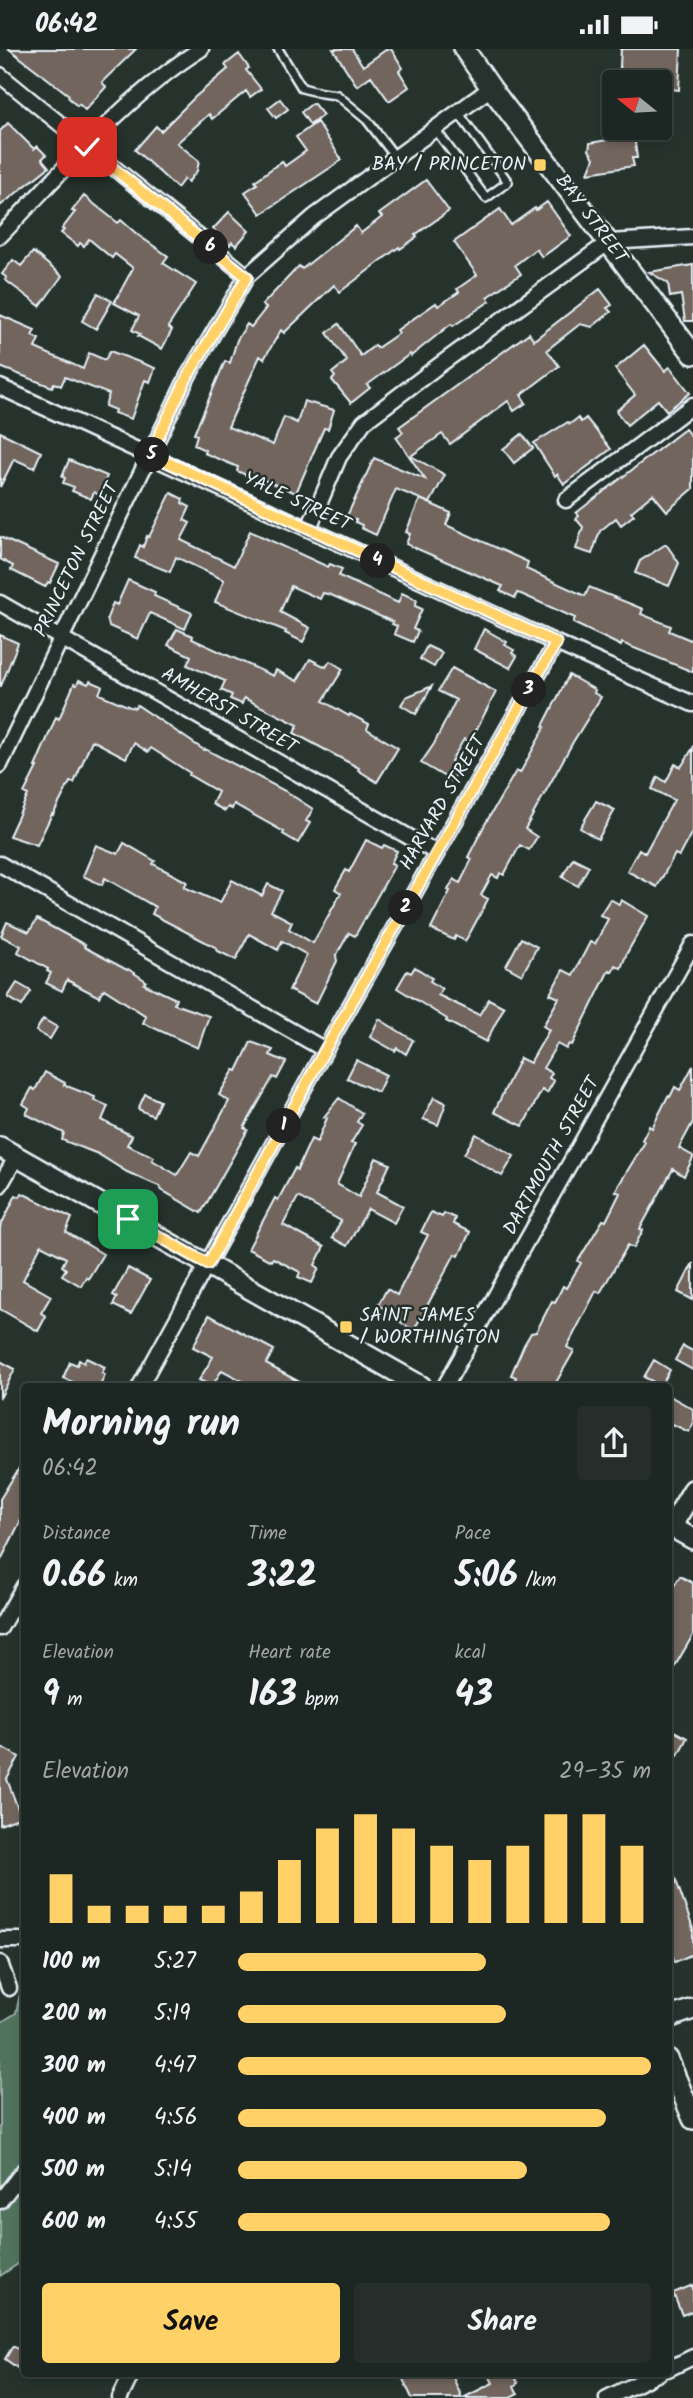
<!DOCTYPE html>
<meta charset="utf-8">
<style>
body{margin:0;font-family:Kalam,sans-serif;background:#252e2a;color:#f1f3f6;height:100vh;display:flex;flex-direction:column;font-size:26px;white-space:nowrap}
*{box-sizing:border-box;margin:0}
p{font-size:23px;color:#a0a5a5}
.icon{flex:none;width:38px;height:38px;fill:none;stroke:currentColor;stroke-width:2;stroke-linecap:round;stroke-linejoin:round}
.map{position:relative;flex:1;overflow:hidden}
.drawer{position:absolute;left:21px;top:1334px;width:651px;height:994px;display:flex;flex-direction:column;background:#1c2622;border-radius:7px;box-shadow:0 4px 10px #0003,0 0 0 2px #3a4340}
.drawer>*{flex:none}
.needle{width:46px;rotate:288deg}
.tools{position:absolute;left:602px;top:21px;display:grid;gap:14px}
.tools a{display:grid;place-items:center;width:70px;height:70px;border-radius:7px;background:#1c2622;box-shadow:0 4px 10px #0003,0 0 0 2px #3a4340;font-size:35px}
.pin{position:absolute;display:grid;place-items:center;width:60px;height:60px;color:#fff;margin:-30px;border-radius:14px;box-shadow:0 4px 10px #0006}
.km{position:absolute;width:35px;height:35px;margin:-18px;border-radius:50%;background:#222;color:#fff;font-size:19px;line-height:35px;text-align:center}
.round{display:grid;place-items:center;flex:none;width:74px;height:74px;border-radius:7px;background:#252e2a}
.headline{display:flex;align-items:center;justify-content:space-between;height:119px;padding:0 21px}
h1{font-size:38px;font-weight:800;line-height:52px}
.figures{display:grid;grid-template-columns:repeat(3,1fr);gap:10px;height:119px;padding:7px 21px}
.figures div{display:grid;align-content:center}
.figures b{font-size:35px;font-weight:800}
.figures small{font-size:19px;font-weight:400}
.figures p{font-size:19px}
.chart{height:196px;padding:14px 21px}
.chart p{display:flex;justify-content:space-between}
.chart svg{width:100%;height:126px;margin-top:7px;stroke:#ffd166;stroke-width:6}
.action{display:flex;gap:14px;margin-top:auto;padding:14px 21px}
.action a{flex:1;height:80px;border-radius:7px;background:#ffd166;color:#111;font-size:28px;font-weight:800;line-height:80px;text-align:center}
.action a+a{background:#252e2a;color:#f1f3f6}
ul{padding:0 21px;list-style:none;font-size:23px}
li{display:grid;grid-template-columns:112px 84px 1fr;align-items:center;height:52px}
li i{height:18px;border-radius:9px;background:#ffd166}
.status{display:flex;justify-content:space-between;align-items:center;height:49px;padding:0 35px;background:#1c2622;direction:ltr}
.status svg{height:19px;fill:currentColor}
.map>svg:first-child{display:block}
.green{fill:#51725d;stroke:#9cb2aa;stroke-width:2}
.building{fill:#71655d;stroke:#e8f1f8;stroke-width:2}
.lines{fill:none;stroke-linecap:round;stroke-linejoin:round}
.lane-casing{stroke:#e8f1f8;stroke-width:12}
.street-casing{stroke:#e8f1f8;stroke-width:19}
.secondary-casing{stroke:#e8f1f8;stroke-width:24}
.lane{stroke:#26332d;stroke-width:7}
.street{stroke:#26332d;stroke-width:14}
.secondary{stroke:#26332d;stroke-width:19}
.route-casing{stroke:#fff;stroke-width:14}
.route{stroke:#ffd166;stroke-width:9}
.poi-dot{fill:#ffd166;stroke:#26332d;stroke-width:2.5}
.labels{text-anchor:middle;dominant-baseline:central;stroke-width:5;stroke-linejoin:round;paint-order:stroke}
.poi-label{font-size:19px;fill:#e8f1f8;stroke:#26332d;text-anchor:end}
.street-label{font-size:19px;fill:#e8f1f8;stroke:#26332d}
</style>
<div class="status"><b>06:42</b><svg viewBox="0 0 49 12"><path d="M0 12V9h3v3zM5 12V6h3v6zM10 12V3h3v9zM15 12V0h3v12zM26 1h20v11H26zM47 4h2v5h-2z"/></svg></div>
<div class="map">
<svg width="693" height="2349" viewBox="0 0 693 2349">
<rect width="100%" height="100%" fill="#26332d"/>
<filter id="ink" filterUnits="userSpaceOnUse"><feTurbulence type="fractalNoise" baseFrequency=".0143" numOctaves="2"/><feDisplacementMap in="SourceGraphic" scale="14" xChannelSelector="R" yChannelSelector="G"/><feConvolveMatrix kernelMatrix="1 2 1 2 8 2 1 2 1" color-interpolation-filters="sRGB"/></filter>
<g filter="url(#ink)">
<path class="green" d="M24,1926V2211L0,2227V1974L16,1964Z"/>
<path class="building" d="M9,0H136L102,33L106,38L85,61L79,55L77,57L68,48L69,46Z
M333,0H352L363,17L387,0H391L403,19L399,22L409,38L389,52L371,27L357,37Z
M621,0H681L679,41L660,39V33H619Z
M239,5L249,19L246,21L261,40L250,48L246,42L212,70L209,65L177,94L199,112L197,122L188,133L184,130L177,139L135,101L156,77L161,82L195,48L228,20L225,16Z
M280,50L288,60L276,69L268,59Z
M313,54L323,66L310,76L301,63Z
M317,73L342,111L261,165L245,143L257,135L255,132L282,112L285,117L306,102L296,88Z
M8,74L34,100L37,97L46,106L42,110L49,118L0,157V82Z
M634,86L637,109H632L634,117L588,124L594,109L589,101L590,94Z
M426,131L449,162L415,186L417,188L400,200L399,198L340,243L334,236L284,284L281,281L264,310L260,307L228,378L273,396L284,368L297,374L304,352L334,361L328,380L324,379L296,444L254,427L253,429L237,422L238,418L204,404L205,401L194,396L197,386L194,385L225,312L230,314L237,291L247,275L251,278L266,259L262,256L299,217L302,220L356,177L361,184L382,168L379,165Z
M84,147L118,174L121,171L138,186L168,207L163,214L196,235L168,278L172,281L162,300L138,287L140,285L132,281L139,267L114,254L133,219L115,205L112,209L89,190L84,197L80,194L78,197L61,184L64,181L62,180L75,163L72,162Z
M547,153L571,187L542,208L536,200L515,216L521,225L487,248L490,252L453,277L451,275L411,307L410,305L367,336L370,339L351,354L332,331L335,328L332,324L347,312L327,284L339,275L361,307L375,296L377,299L399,284L397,281L436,254L438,257L459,243L457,240L477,226L454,193L500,160L511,176L535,159L536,161Z
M229,163L249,182L236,197L232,193L230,196L213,180Z
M33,203L62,227L40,257L5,231L7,229L2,225L13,211L21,217Z
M693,216V272H685L681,246L670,248L668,234L649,223Z
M600,240L612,256L607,259L611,263L592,278L580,275L547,301L559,317L521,346L526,354L514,362L508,352L450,395L442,385L411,407L445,426L430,454L396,440L376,486L361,479L362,476L355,473L356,471L347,467L374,409L425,430L396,388L403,383L399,378L529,284L534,291Z
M98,244L112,252L96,280L82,272Z
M0,266L35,281L32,287L39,290L35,299L83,320L89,304L105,311L110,302L155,319L150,333L145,331L131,370L114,364L115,361L105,357L109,345L65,328L61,337L54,334L52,338L0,318Z
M644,296L665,322L670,318L690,344L667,362L658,351L627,376L616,362L635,346L615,320Z
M578,369L581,373L586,369L611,400L564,435L557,425L555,427L534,394L568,373L570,375Z
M685,380L693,390V440L667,462L653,445L631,463L634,466L621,476L616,469L600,482L592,505L576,500L583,478L576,470L579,467L576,464Z
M0,383L41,403L34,419L14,410L0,438Z
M522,385L533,399L514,414L503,400Z
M69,411L107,427L99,446L94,443L91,450L72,442L74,438L63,434L65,429L62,428Z
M171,444L183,450L182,454L190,458L184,471L190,474L181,491L234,517L250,482L328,518L330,515L342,520L339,527L398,554L402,544L417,551L415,557L422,560L413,580L418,582L413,593L394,585L397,577L392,575L393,573L331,546L323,544L320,550L291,537L280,563L310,579L303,593L285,584L286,582L215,553L224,531L176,508L170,523L135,509L140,496L143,498L147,487L149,488Z
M420,450L451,464L446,476L528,513L526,520L585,547L589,538L643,560L641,565L671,577L669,582L693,592V623L622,594L621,597L609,591L573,574L575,569L521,545L517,544L515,549L500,542L503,537L500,536L406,495L410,485L406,483Z
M0,488L59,515L50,534L48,533L45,538L11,521L13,517L0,510Z
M666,495L679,514L669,537L635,524L640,512Z
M128,531L155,543L154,547L192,564L185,580L150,564L138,590L109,577L107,569L113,554L117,556Z
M177,580L193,587L192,590L273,627L276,621L297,632L310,610L326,618L330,612L343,620L323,652L349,667L350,665L369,675L367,680L398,699L377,733L358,721L359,719L294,684L298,676L244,649L242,655L230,650L232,646L221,641L225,632L187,616L191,607L168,596Z
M484,580L507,593L505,596L514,601L512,604L517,607L510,619L474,600Z
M0,586L18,594L1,637H0Z
M427,597L442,604L434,618L420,610Z
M452,619L496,643L470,693L464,690L451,712L460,717L452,732L421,714L434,695L456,651L438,642Z
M569,626L595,641L594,644L601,648L573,693L525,780L537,788L529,801L520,796L504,826L500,824L498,829L492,826L481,846L488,850L487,852L470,884L465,892L456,887L454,891L431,880L450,842L448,841L454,830L460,834L472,810L468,808L484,777L516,722L520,724L545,678L543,677Z
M79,631L88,635L90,632L102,637L99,645L130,658L135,659L137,656L204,701L205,700L285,742L313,760L306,772L310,774L298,794L283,785L284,783L234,755L232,760L228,758L225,762L212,755L218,743L189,726L190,724L151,699L148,703L134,694L126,709L92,691L74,734L70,733L53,766L52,765L37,796L9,787L28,746L24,744L37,718H35L52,678L56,668L59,670L74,635L77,636Z
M432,637L416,665L401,656L406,648Z
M693,699V781L679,807L675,805L657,838L627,822L639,800L645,804L674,751L652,740L658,728L666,733L675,715L681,718Z
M596,752L615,761L598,790L580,779Z
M366,791L382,799L384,796L397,802L391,814L395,816L355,887L349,884L336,907L337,912L316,955L289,941L307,906L282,892L278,901L249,885L236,911L216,901L217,899L152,865L155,858L105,829L102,836L83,827L96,796L118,805L124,794L155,812L153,815L187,833L184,838L220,854L232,831L262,847L268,835L282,842L271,862L292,873L289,880L313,894L341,844L335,840L346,821L349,823Z
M573,809L589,817L578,837L562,828Z
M610,850L619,855L621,851L648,867L627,904L621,919L615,916L612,923L609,921L572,996L569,995L566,1000L557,995L543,1019L552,1024L549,1029L554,1032L547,1044L542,1041L523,1077L494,1063L520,1009L530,1014L549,981L543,977L559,949L550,945L563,921L573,926L590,893L595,895L608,870L600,866Z
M37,870L85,896L84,898L127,921L128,920L146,932L144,935L176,950L174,955L209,967L198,999L143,974L146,967L104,940L99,948L67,931L62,942L46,934L51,924L47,922L48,920L18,903L21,897L1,887L7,873L29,883Z
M521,889L537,898L522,926L506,917Z
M415,918L432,929L430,932L442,940L438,946L479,966L489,950L504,958L486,993L446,972L447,970L397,939L407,922L411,924Z
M17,934L31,942L22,957L8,948Z
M43,970L57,978L50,990L36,982Z
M379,970L413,991L406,1005L397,999L395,1002L370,988Z
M251,993L273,1001L270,1006L286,1013L277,1030L273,1028L244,1079L248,1081L201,1164L160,1140L161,1138L127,1123L98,1105L62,1091L64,1084L26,1065L29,1059L23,1055L32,1039L35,1041L45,1023L65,1034L64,1036L95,1048L94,1051L108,1057L102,1071L132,1087L127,1096L154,1108L152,1111L177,1126L191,1103L199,1107L229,1052L219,1046L234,1021L237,1022Z
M356,1011L386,1026L378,1043L347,1029Z
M693,1017V1073L679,1099L693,1107V1109L684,1127L673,1120L640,1180L643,1181L634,1199L628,1196L600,1244L596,1242L567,1298L574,1302L554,1337H512L516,1328L511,1326L524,1296L531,1284L536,1283L552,1252L555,1253L563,1237L566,1239L581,1214L578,1212L603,1171L606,1172L620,1144L615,1142L645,1093L642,1091L649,1077L652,1079L668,1047L670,1048L675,1038L680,1041Z
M145,1045L160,1052L153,1067L138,1060Z
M434,1048L446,1054L438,1076L423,1070Z
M339,1049L362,1064L357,1073L362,1076L351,1094L355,1095L337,1135L359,1148L376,1109L390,1115L377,1143L403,1157L394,1174L368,1160L347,1197L332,1189L341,1172L298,1148L283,1176L324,1198L315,1216L319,1219L312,1234L298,1228L300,1223L273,1209L271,1212L248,1200L275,1149L278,1151L295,1119L297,1121L311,1090L317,1093L327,1069L324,1068Z
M476,1085L514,1107L502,1127L464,1105Z
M22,1144L72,1169L66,1183L103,1205L88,1230L86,1228L81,1237L62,1226L66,1220L62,1217L66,1209L41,1196L23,1231L51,1247L41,1264L46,1267L38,1282L0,1260V1178L16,1146L20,1148Z
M431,1163L442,1168L444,1164L455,1169L453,1175L470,1183L459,1207L455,1205L414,1281L386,1265L388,1262L378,1256L387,1240L397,1246L428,1186L421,1183Z
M693,1214V1251L678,1243Z
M128,1219L150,1231L131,1265L113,1256L117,1248L113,1246Z
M209,1266L274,1301L266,1315L307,1337H252L222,1321L212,1337L199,1331L213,1308L193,1298Z
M683,1297L693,1302V1321L675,1311Z
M86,1309L105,1318L102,1324L105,1325L100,1337H82L63,1329L70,1313L77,1316L79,1311L84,1314Z
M654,1311L670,1321L661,1337L644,1328Z
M0,1312L15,1320L0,1349Z
M668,1346L693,1360V1374L689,1383L668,1373Z
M24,1411V1465L0,1513V1450Z
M680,1527L693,1534V1586L668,1629V1547Z
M668,1679L687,1689L678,1706L668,1701Z
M0,1697L19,1708L7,1730L21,1768L0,1776Z
M670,1814L693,1880V1905L675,1913L668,1897Z
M693,2236V2262L682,2266L673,2244Z
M13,2297L24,2304V2312L19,2320L5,2310Z
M400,2324H451L462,2349H412Z
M488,2324H513L518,2334L514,2337L518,2345L510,2349H463L493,2334Z"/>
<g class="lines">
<defs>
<path id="lane" d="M278,0L302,39L321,44L337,46L367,71L396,109
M435,80L486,149L508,133L458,63"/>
<path id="street" d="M0,26L247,227
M0,187C63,122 124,48 201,0
M0,338L556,594L693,655
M566,451L693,356
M309,479L339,408L364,373L438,317L609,193L693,188
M0,554L437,804
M0,716L188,327L247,227L314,168L491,39
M0,815L325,1001
M0,1136L17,1107
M140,1337L325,1001L556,594
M445,1337L693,895
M0,1579L24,1537
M0,1891H24
M0,1914L9,1939
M0,2152L24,2121
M668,2320L693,2308
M120,2349L132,2324
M607,2349L659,2324"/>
<path id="secondary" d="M464,0L491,39L693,305
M0,1098L421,1337
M668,1476L693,1490
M671,1478L693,1441
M668,1969L693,1960
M668,2010L693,2070"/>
</defs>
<use href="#lane" class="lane-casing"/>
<use href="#street" class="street-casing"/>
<use href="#secondary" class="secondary-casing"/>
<use href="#lane" class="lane"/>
<use href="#street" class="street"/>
<use href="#secondary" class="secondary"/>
</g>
</g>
<g class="lines" filter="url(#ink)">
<defs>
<path id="route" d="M87,98L247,228L188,327L150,405L556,594L325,1001L208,1215L128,1170"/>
</defs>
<use href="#route" class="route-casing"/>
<use href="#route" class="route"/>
</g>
<g class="poi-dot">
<rect x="533" y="109" width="14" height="14" rx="3.5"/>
<rect x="339" y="1271" width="14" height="14" rx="3.5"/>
</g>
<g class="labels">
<g class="poi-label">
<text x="526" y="116">BAY / PRINCETON</text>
<text x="360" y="1267" text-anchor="start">SAINT JAMES<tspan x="360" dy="22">/ WORTHINGTON</tspan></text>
</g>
<g class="street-label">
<text transform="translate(591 170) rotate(53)">BAY STREET</text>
<text transform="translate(297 453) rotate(25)">YALE STREET</text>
<text transform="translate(77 511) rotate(-64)">PRINCETON STREET</text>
<text transform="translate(229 662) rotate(30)">AMHERST STREET</text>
<text transform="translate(443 754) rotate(-60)">HARVARD STREET</text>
<text transform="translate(552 1107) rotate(-61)">DARTMOUTH STREET</text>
</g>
</g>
</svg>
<div class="tools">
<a><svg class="needle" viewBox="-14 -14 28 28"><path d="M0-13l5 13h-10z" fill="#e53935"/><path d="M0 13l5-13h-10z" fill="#a0a5a5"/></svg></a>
</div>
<div class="pin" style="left:128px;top:1170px;background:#1e9e55"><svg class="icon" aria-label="arrive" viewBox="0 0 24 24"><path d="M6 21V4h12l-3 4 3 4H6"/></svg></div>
<div class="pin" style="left:87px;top:98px;background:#d93025"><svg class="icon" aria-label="check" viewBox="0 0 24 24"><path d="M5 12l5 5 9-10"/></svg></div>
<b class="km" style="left:284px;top:1077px">1</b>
<b class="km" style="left:406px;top:859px">2</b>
<b class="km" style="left:529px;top:641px">3</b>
<b class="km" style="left:378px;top:512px">4</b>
<b class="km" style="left:152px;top:406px">5</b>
<b class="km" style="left:211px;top:198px">6</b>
<section class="drawer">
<div class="headline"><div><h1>Morning run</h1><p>06:42</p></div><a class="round"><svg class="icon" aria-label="share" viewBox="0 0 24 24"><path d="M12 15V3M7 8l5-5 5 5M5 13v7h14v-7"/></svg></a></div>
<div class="figures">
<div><p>Distance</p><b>0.66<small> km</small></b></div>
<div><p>Time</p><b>3:22</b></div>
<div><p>Pace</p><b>5:06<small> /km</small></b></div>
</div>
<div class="figures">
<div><p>Elevation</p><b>9<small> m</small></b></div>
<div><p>Heart rate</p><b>163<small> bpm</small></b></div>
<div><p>kcal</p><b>43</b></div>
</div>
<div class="chart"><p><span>Elevation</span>29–35 m</p>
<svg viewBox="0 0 160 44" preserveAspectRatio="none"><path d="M5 44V27M15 44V38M25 44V38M35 44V38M45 44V38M55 44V33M65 44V22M75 44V11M85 44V6M95 44V11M105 44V17M115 44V22M125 44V17M135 44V6M145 44V6M155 44V17"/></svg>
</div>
<ul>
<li><b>100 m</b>5:27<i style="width:60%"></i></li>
<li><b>200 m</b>5:19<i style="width:65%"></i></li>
<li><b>300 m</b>4:47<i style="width:100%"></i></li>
<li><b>400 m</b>4:56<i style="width:89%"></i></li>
<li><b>500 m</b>5:14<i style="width:70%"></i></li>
<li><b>600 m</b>4:55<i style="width:90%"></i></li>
</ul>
<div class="action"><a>Save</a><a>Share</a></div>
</section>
</div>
